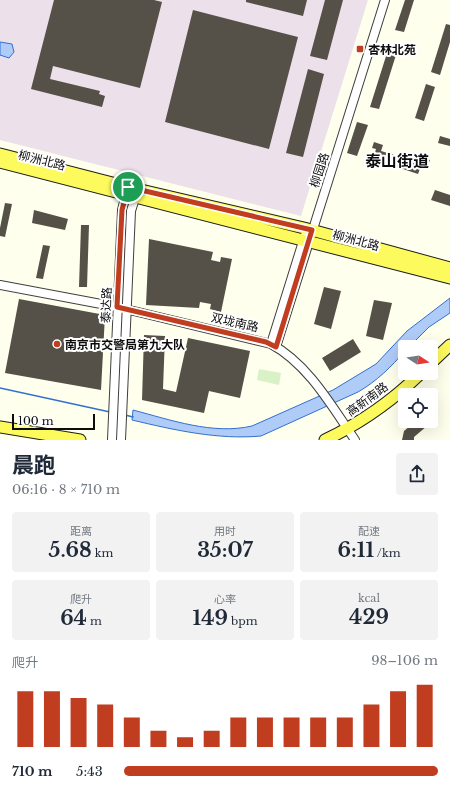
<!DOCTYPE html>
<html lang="zh">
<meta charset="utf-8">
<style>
body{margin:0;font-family:"Libre Baskerville","Noto Sans SC",serif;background:#f2f2f3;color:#1f2937;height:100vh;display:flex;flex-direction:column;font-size:15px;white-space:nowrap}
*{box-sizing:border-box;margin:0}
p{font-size:13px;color:#747a83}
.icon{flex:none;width:22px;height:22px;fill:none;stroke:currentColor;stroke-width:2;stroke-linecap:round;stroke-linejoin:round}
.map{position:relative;height:440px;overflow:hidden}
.side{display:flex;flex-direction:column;background:#fff;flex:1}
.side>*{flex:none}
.needle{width:26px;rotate:102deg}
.tools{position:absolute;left:398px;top:340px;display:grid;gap:8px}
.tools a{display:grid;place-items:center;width:40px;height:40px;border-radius:4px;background:#fff;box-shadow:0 4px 16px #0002;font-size:20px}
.scale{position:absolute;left:12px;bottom:10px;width:83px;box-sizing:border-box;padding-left:4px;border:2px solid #0c0c0c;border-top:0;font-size:11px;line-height:14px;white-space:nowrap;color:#0c0c0c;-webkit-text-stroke:3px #fff;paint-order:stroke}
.pin{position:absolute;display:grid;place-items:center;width:34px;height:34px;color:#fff;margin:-17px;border:2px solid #fff;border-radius:50%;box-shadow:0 1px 4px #0007}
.round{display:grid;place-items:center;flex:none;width:42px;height:42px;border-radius:4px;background:#f2f2f3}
.headline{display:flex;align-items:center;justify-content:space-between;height:68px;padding:0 12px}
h1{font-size:22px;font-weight:700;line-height:30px}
.metrics{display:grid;grid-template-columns:repeat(3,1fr);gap:6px;height:68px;padding:4px 12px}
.metrics div{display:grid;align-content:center;border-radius:4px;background:#f2f2f3;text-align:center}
.metrics b{font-size:20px;font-weight:700}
.metrics small{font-size:11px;font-weight:400}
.metrics p{font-size:11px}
.chart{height:112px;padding:8px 12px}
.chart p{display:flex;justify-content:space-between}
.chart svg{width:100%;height:72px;margin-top:4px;stroke:#c03d20;stroke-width:6}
ul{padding:0 12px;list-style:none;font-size:13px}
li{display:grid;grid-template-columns:64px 48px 1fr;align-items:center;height:30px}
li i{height:10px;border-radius:5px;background:#c03d20}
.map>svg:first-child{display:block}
.industrial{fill:#ece0ea}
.pitch{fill:#d9f1c7}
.water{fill:#afccf8;stroke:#336fd1}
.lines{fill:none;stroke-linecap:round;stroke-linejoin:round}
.stream{stroke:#336fd1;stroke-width:1.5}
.building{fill:#555048}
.minor-casing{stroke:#3f3f3f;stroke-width:10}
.major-casing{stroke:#1d1d1d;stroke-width:13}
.minor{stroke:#fff;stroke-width:8}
.major{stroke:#fdfa5e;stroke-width:11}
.route-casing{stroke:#fff;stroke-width:8}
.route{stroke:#c03d20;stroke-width:5}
.poi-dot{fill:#c03d20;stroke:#fff;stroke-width:1.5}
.labels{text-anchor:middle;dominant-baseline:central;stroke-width:4;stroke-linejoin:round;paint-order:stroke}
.poi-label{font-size:12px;font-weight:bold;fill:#0c0c0c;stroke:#fff;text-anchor:start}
.street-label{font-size:12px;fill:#0c0c0c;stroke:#fff}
.district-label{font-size:16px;font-weight:bold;fill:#0c0c0c;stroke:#fff}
</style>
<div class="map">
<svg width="450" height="440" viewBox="0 0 450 440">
<rect width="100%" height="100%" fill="#feffec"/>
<path class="industrial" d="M0,0H368L301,216L0,140Z"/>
<path class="pitch" d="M259,369L281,373L279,385L257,380Z"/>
<path class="water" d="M0,42L12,44L14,52L9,58L0,55Z
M450,298V313L429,327L409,347H405V351C391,367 377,381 358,392L261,436C218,440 174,430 132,420L133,410C171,420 213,435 252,426L333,390L376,364L407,331Z"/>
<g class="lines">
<path class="stream" d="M0,388L110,412
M125,415L133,417"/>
</g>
<path class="building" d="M54,0H154L162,2L140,88L53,66L50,79L100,91L99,94L105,96L102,107L31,89Z
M246,0H307L303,16L246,2Z
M325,0H343L327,60L310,56Z
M405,0H414L404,32L395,30Z
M193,10L298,37L269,149L165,122Z
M446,24L450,25V42L440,75L431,72Z
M387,53L396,55L379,109L370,107Z
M308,69L324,74L303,157L286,153Z
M426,84L435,87L424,121L415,118Z
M357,122L368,125L357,156L347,153Z
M440,136L450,139V146L438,143Z
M374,142L383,145L381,151L417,162L419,157L430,160L428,165L422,163L418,174L373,159L376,149L372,148Z
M435,190L450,195V206L431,200Z
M5,203L12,204L5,237L0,236V228Z
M34,210L68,219L65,230L32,223Z
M81,225H89L87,287H79Z
M149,239L213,252L211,260L220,262L221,257L232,259L221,312L210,309L211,304L200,302L199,308L146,305Z
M43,245L50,246L43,279L36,278Z
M324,287L341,291L331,329L314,324Z
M19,299L105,315L101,390L5,373Z
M374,300L392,303L383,340L366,336Z
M144,335L165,336L163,389L176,392L188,338L250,351L240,398L209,391L204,413L142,400Z
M353,339L361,352L330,371L322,358Z
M416,421H423L427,426L414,437V440H402L404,431Z"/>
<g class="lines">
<defs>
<path id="minor" d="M0,285L117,307L271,344C308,364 331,405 355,440
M271,344L305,235
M276,347L385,0
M112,440L122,210L127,190
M121,440L131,211L137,192"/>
<path id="major" d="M0,154L128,187L304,228L450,268
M0,162L450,278
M431,363L450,345
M0,427L80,440
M325,440C361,423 392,401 421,373"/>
</defs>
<use href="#minor" class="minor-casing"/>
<use href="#major" class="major-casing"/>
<use href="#minor" class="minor"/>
<use href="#major" class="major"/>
</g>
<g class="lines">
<defs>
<path id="route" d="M128,187L312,230L276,347L266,342L117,307L122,210Z"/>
</defs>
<use href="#route" class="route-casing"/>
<use href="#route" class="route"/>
</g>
<g class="poi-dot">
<rect x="356" y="45" width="8" height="8" rx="2"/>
<circle cx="57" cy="344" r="4"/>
</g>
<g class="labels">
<g class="poi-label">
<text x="368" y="49">杏林北苑</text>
<text x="65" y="344">南京市交警局第九大队</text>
</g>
<g class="street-label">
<text transform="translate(42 160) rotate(14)">柳洲北路</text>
<text transform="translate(319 170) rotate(-72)">柳园路</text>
<text transform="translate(356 240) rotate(15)">柳洲北路</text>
<text transform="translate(106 305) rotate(-88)">泰达路</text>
<text transform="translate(235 322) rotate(13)">双垅南路</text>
<text transform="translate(367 399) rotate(-36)">高新南路</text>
</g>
<g class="district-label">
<text x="397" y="161">泰山街道</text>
</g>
</g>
</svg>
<div class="tools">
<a><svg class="needle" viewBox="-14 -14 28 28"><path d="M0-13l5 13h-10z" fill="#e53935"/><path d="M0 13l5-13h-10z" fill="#747a83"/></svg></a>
<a><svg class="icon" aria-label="locate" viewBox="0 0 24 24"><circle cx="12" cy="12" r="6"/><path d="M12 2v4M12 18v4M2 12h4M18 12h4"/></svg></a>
</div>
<div class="scale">100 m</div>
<div class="pin" style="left:128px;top:187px;background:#1e9e55"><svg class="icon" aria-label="arrive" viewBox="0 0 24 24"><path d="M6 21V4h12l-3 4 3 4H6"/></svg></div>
</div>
<section class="side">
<div class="headline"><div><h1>晨跑</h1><p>06:16 · 8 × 710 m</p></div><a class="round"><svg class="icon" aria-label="share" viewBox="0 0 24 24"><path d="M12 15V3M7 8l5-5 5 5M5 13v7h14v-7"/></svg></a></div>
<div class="metrics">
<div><p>距离</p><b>5.68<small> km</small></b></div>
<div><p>用时</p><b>35:07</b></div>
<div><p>配速</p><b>6:11<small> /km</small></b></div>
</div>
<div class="metrics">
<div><p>爬升</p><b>64<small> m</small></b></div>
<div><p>心率</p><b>149<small> bpm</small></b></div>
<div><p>kcal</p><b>429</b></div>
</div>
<div class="chart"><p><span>爬升</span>98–106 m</p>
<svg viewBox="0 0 160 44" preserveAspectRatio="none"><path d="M5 44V10M15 44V10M25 44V14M35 44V18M45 44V26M55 44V34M65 44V38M75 44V34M85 44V26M95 44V26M105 44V26M115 44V26M125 44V26M135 44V18M145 44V10M155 44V6"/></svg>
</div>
<ul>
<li><b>710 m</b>5:43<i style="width:100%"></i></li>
</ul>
</section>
